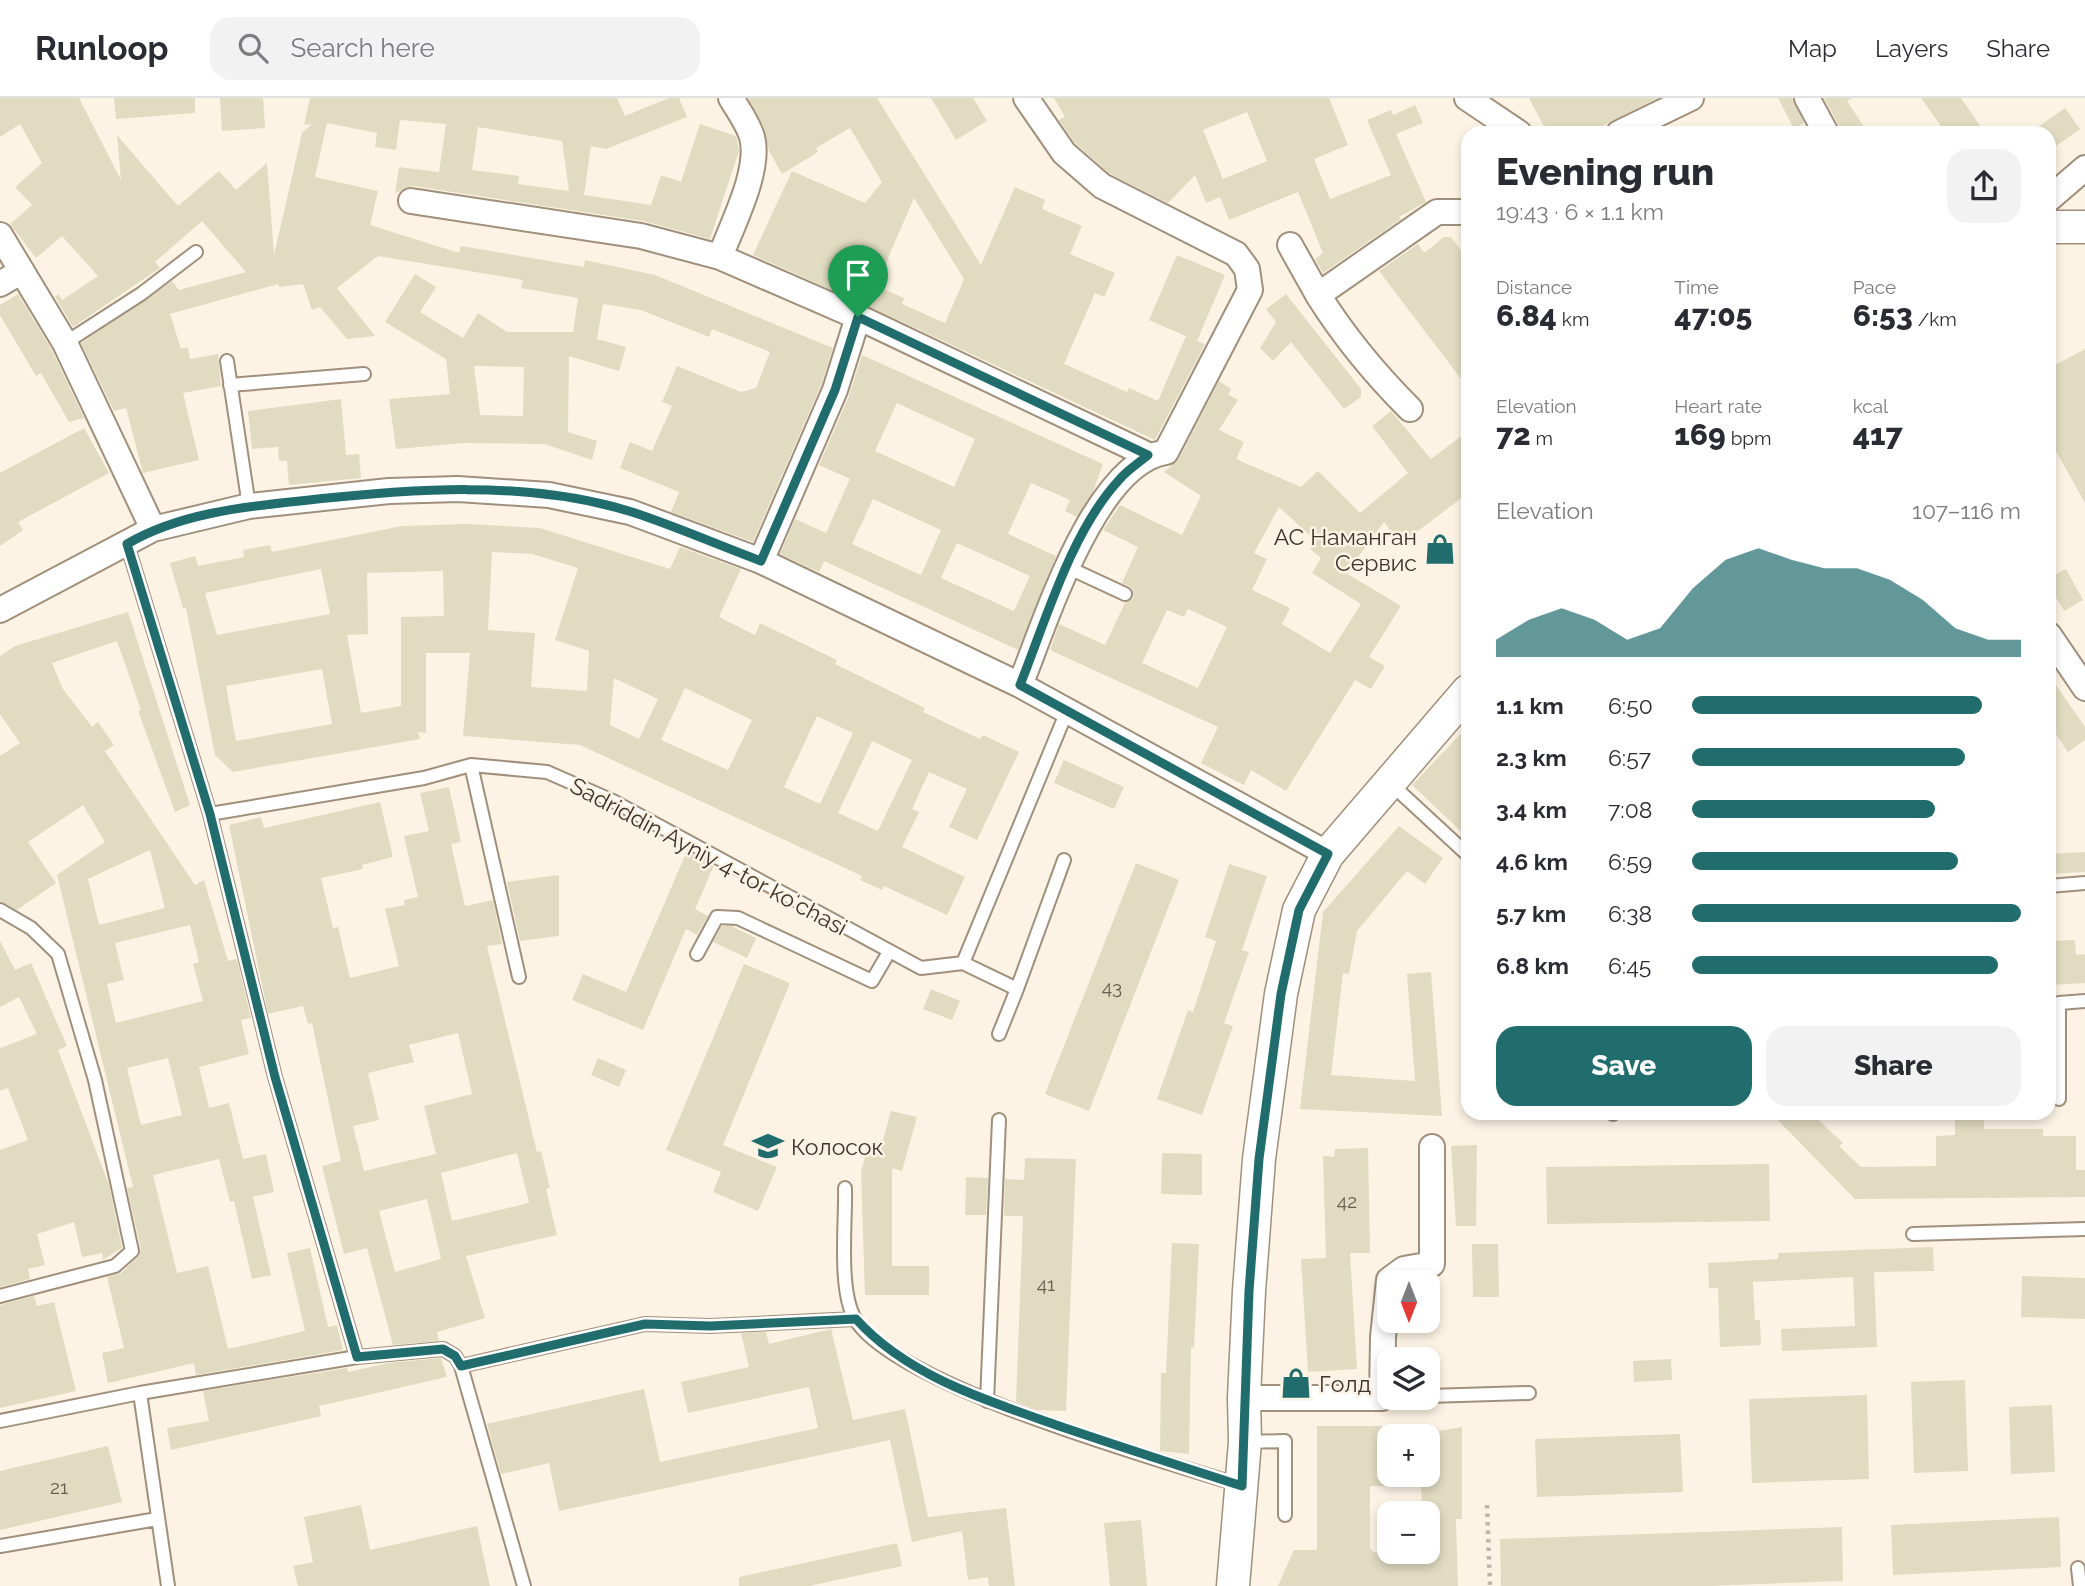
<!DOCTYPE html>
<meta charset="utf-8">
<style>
body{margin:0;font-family:Raleway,sans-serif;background:#f2f2f3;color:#2b2b33;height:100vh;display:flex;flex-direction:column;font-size:26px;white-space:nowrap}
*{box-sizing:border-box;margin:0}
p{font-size:23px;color:#7c7c81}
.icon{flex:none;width:38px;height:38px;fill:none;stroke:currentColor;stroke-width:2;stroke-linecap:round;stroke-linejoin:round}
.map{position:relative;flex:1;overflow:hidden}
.drawer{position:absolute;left:1461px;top:28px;width:595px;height:994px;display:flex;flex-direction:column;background:#fff;border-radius:21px;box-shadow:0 4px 10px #0003}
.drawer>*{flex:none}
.needle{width:46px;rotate:180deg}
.tools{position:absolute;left:1377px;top:1172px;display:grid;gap:14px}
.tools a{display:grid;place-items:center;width:63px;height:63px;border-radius:14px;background:#fff;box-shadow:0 4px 10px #0003;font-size:35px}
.pin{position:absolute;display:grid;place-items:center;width:60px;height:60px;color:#fff;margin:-72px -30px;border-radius:50% 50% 50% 0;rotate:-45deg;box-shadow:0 0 7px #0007}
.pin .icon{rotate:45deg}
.round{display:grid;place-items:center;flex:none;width:74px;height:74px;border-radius:21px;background:#f2f2f3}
.head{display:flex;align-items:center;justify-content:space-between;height:119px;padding:0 35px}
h1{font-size:38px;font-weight:800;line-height:52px}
.metrics{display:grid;grid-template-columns:repeat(3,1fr);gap:10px;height:119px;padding:7px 35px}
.metrics div{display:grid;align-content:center}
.metrics b{font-size:30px;font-weight:800}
.metrics small{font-size:19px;font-weight:400}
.metrics p{font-size:19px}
.chart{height:196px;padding:14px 35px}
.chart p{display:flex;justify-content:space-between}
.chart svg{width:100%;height:126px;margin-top:7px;fill:#216d6e;opacity:.7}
.primary-button{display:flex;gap:14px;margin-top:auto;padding:14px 35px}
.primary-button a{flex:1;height:80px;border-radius:21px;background:#216d6e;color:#fff;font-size:28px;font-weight:800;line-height:80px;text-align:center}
.primary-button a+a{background:#f2f2f3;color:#2b2b33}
ul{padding:0 35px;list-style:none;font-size:23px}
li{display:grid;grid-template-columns:112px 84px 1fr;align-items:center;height:52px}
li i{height:18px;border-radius:9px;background:#216d6e}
header{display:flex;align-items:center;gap:42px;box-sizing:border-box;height:98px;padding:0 35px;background:#fff;border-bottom:2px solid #e1e1e2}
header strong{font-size:33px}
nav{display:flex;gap:38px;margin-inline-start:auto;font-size:24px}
.search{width:490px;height:63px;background:#f2f2f3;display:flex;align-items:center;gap:18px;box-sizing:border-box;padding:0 24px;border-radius:21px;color:#7c7c81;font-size:26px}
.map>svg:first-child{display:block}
.building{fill:#e0dbc1;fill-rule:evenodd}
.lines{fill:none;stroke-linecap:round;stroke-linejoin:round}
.service-casing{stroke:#a0907b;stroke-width:16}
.minor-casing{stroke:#a0907b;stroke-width:28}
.tertiary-casing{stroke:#a0907b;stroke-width:35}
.path{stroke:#beb5a9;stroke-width:4.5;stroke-dasharray:3.5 5;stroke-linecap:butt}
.service{stroke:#fff;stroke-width:12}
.minor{stroke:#fff;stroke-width:24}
.tertiary{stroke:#fff;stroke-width:32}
.route-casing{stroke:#fff;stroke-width:14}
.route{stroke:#216d6e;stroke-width:9}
.labels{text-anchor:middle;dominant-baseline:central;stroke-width:5;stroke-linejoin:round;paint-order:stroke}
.number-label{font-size:19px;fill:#665f52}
.poi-label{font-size:23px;fill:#3d362d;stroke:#fdf3e5;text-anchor:start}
.street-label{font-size:23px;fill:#3d362d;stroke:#fdf3e5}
</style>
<header>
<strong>Runloop</strong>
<div class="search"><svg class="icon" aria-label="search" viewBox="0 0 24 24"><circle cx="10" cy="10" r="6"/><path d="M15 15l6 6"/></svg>Search here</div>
<nav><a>Map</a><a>Layers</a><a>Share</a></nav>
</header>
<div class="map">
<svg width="2085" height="1488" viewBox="0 0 2085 1488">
<rect width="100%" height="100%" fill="#fdf3e5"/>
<path class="building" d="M0,0H79L121,82L117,37L178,108L219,73L236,92L267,65L274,157L302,35L312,26L304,27L310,0H617L625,18L669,0H679L687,19L606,51L591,48L584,97L651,107L661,77L681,84L700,26L736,38L739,53L710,141L643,123L413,88L395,95L399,69L439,74L446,26L400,22L396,52L375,49L377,35L327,25L315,79L378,93L370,127L459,155L461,148L584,169L585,162L655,177L833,250L821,287L753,444L671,414L679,394L620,370L630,344L652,353L672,308L662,304L677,268L741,294L756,290L770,254L712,231L709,239L641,212L603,206L597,241L626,249L619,273L569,258L568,334L597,343L592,362L545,346L465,345L396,351L389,301L450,296L446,261L385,224L415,176L436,189L420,214L463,240L478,215L507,234H573L578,200L521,190L523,182L378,158L337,190L375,238L347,241L320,209L312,212L303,186L279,189L278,186L170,216L181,251L188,249L190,261L218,256L221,288L183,295L199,362L143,375L126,310L114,313L81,245L172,183L179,192L246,174L202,123L155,164L160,170L73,229L55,199L59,196L62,202L98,178L62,138L36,160L10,126L32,107L15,89L42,65L20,26L0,39ZM478,29L562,43L569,93L518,86L519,78L472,72ZM474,268L524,269L523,318L480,317Z
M114,0H195V15L116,21Z
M220,0H263L265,30L222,33Z
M748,0H877L981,167L1015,89L1045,102L1042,111L1082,128L1070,156L1115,175L1104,199L1095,195L1064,266L1127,294L1129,290L1158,303L1186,238L1205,246L1155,342L864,206L753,157L792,73L865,105L882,84L850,30L816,50L818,54L782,76L769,53L764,29ZM914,100L964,181L945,225L902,206L904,200L876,188Z
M931,0H973L987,23L956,42Z
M1054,0H1329L1348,47L1314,61L1330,101L1391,77L1367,22L1391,12L1393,17L1415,7L1423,25L1396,36L1426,104L1399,119L1401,121L1323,175L1315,161L1323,155L1298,94L1229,122L1220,99L1206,105L1195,77L1168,105L1110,76L1075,45L1059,22L1065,19ZM1247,14L1267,63L1223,81L1203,32Z
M1529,0H1657L1589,35H1561L1543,27Z
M1778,0H1792L1804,25L1794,31Z
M1824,0H1852L1847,3L1868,35H1843Z
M1921,0H1961L1985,35H1946Z
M2065,10L2080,31L2049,53V35H2029Z
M1444,139H1451L1468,162V290L1379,173L1418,146L1424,155Z
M1177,157L1225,177L1197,243L1149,222Z
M18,196L52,252L84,320L69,324L41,275L36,278L0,217V207Z
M1286,196L1361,291V299L1344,311L1291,244L1273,263L1260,250L1276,224L1266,211Z
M2085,251V405L2049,341V270Z
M862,257L1103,366L1093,394L1077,419L1065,413L1070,402L1031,385L1008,436L1056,458L1018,552L824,463L819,474L780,456L795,421L826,435L850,381L819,367L849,298ZM897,305L975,341L954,389L875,353ZM873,401L941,432L921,477L852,446ZM957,445L1030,478L1014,513L941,480Z
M1219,283L1231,291L1228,296L1238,302L1219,332L1244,344L1236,361L1301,389L1318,373L1360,415L1408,375L1372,328L1391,313L1431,361L1468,333V395L1401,446L1384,424L1346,475L1401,508L1369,559L1385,568L1371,591L1355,582L1286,693L1251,672L1244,687L1201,665L1218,629L1050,552L1059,526L1105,547L1125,505L1133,500L1132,490L1122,485L1138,449L1103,432L1120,407L1182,437L1201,398L1164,374L1179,361ZM1279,409L1316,443L1310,451L1321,460L1312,475L1361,506L1330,555L1282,526L1290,510L1252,492L1267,461L1254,455ZM1188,511L1227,529L1198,590L1142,565L1167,512L1184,519Z
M341,301L346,357L359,356L361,380L289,387L287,363H279L278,349L252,351L248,313Z
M84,330L109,375L18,424L23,432L0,448V375Z
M467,426L540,430L670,471L680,449L741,471L719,519L755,537L760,525L837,562L835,566L925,610L923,614L980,641L983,637L1019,654L977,742L949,729L967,691L929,674L912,711L919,714L902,749L965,779L947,817L884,788L882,792L860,782L862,778L580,647L463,638L470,555H426V635L418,634L420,641L233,674L215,657L186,510H183L170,465L195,458L198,468L244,459L243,452L270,447L272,454L402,428ZM492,454L532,456L578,470L555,542L589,553L587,593L531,589L535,535L488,532ZM321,471L330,516L217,537L205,495ZM443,473L444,518L401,519V608L361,615L347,537L368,536L367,475ZM322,571L332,626L236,643L226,588ZM614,580L658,601L639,641L610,627ZM685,590L752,622L728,672L661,642ZM817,618L853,635L820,706L784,689ZM872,643L912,662L878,733L838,715Z
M2066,471L2083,502L2064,513L2049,488V480Z
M128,514L190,707L175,714L138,613L141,612L117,543L52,565L63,591L92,629L98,624L114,647L105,653L195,787L204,782L228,863L237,861L251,920L241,922L249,956L199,969L209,1010L229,1005L243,1061L266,1056L274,1094L253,1099L271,1177L252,1181L234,1103L230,1104L219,1061L153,1077L177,1175L208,1168L228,1251L305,1233L287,1155L310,1150L328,1229L337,1227L343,1252L196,1277L194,1265L108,1285L102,1255L124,1250L107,1179L121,1175L138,1159L141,1151L127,1090L133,1089L57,777L105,744L83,707L28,744L56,785L17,812L0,803V658L20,645L0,616V558L15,548ZM150,752L165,810L99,827L88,781ZM190,827L199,864L193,866L203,903L116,925L107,886L124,882L115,845ZM168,960L182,1017L141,1027L127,970Z
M2049,577L2085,629V642L2068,654L2049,626Z
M1468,628V740L1412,687Z
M1064,662L1124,689L1114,711L1054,685Z
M449,689L461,744L451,746L465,808L493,802L502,846L487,848L537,1054L541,1053L550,1090L546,1091L557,1137L466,1158L485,1220L437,1234L439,1243L393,1247L367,1150L344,1156L322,1068L341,1063L312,925L308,926L303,908L268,916L229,727L261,719L264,730L380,704L393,759L362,767L363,771L321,780L333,830L338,829L350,880L399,868L385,811L405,807L404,802L418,799L404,738L429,733L420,695ZM458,935L472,996L424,1008L436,1056L364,1073L353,1028L379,1022L368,975L414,964L409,947ZM517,1055L529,1105L452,1123L441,1075ZM427,1101L441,1161L395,1174L379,1113Z
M1399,728L1443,760L1425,786L1407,773L1357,833L1349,876L1343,875L1331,977L1415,983L1407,876L1431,874L1442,1018L1300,1011L1323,814Z
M687,753L714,767L695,811L708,818L697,837L686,831L643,932L572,902L583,876L626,894Z
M2085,754V774L2049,776V756Z
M1136,765L1179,782L1089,1013L1045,996Z
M1229,766L1267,778L1242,852L1249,854L1224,925L1233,928L1202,1017L1157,1001L1188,912L1193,914L1216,843L1205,839Z
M559,777V838L520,843L507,784Z
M722,828H731L756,840L747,860L713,844Z
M2075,842L2076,857L2085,856V885L2049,887V843Z
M0,843L15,872L31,865L67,948L58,952L109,1087L122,1150L103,1162L102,1155L82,1159L74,1124L37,1136L45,1167L28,1171L30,1181L0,1189V1052L28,1042L8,990L0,993V950L37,936L19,899L0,909Z
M744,866L790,885L723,1047L777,1069L758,1113L713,1094L721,1074L666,1052Z
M931,891L960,903L952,922L923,911Z
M598,960L626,972L619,989L591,977Z
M891,1013L917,1019L902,1073L892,1070V1168H929V1197H865L861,1073L869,1046L881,1049Z
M1771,1015H1811L1843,1045L1839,1048L1861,1069L1936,1068V1038L1955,1037V1015H1984V1031H2043V1038H2076V1072H2085V1099L1855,1101Z
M1477,1047L1476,1128H1456L1451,1048Z
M1368,1050L1370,1155H1350L1357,1271L1308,1274L1301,1161L1326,1160L1323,1058L1334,1059L1335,1051Z
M1162,1055L1202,1056V1097L1161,1096Z
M1025,1060L1076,1061L1066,1313L1036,1312L1016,1304L1023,1118H1004L1005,1081L1024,1082Z
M1769,1066L1770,1123L1547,1126L1546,1069Z
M966,1079L988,1080L986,1117H965Z
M1172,1145L1199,1146L1194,1250L1191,1249L1189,1356L1160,1353L1161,1275H1166Z
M1472,1146H1498L1499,1199H1473Z
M1933,1149L1934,1173L1874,1174L1877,1249L1782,1253L1781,1231L1855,1228L1853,1179L1753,1184L1755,1222H1760L1761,1247L1720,1249L1718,1190H1709L1708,1165L1778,1161V1155Z
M2022,1178L2085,1180V1221L2021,1219Z
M34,1198L37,1208L54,1204L76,1293L0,1310V1207Z
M831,1231L853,1322L905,1311L928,1419L1006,1410L1015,1488H989L988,1479L968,1482L962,1433L912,1444L890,1342L559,1413L549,1365L501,1376L487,1326L644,1291L660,1364L818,1330L809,1289L688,1315L681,1284L749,1269L741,1235L766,1234L769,1246Z
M441,1260L447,1279L319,1308L321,1318L171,1352L167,1330L209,1323L203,1293L347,1270L348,1274L389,1265Z
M1671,1261L1672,1282L1634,1284L1633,1263Z
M1965,1282L1968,1373L1914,1375L1911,1284Z
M1867,1297L1869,1381L1752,1385L1749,1301Z
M2052,1307L2055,1374L2011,1376L2009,1309Z
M1317,1328H1390V1388H1370V1450L1373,1454H1428V1416H1422L1421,1377H1434L1427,1335L1462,1329V1421H1456L1458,1488H1278L1294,1452H1317Z
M1680,1336L1683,1394L1537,1399L1535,1341Z
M108,1348L122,1404L0,1432V1373Z
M361,1407L370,1452L477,1428L490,1488H298L293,1468L313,1464L304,1419Z
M2059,1419L2061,1469L1893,1477L1891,1427Z
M1141,1422L1147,1488H1110L1104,1425Z
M1842,1429L1843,1483L1706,1488H1501L1500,1441Z
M897,1445L902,1468L809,1488H739V1479Z"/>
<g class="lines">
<defs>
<path id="service" d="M65,245L141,196L196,154
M227,263L249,408
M230,287L364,276
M127,446L210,716L424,680L471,667L547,674L613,703L921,870L963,865L1067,613
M1067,469L1125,496
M471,667L519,879
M1389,684L1468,757
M2049,788L2085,785
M0,812L31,830L58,856L95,982L132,1153L115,1168L0,1198
M697,856L717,819L738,820L872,883L889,854
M963,865L1017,891L1064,762
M999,936L1017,891
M2059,1001V905L2085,903
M1613,1015V1016
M845,1090C846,1124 838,1192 855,1221C897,1289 1159,1361 1242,1388
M1913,1136L2085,1131
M357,1259L443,1251L455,1258L461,1268L524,1488
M461,1268L645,1226L710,1228L855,1221
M1428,1298L1529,1295
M987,1303L999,1022
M0,1323L140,1295
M1246,1344L1285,1343V1417
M0,1448L157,1421
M2078,1470L2080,1488
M168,1488L140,1295L357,1259L275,979L210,716"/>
<path id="minor" d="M1467,0L1519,35
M1807,0L1826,35
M1619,35L1691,0
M2049,101L2085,70
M411,103L641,138L720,159L858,219L1148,357
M0,137L65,245L153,431
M1290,147L1318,197L1437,114H1468
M720,159C732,127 761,72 752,39C748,25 738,12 731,0
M0,186L22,173
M1318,197C1345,240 1374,275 1410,311
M761,463L835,292L858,219
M0,512L153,431L249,408L389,393L458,391L549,397L630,414L761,463L1020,587L1328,756
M2049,537L2085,590
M1020,587C1045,526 1094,365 1166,354L1250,192L1247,171L1236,156L1102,88L1064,55L1026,0
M1244,1300H1382L1383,1239L1389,1182L1404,1171L1432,1166V1049"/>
<path id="tertiary" d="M2049,129H2085
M1233,1488L1245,1344L1244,1300L1249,1193L1259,1061L1281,896L1299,812L1328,756L1468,593"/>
</defs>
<use href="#service" class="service-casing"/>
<use href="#minor" class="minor-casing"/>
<use href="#tertiary" class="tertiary-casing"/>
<path class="path" d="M1487,1407L1490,1488"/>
<use href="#service" class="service"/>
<use href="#minor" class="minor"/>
<use href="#tertiary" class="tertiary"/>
</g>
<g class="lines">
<defs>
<path id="route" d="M858,219L1148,357C1139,365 1127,372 1119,382C1071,434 1046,522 1020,587L1328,756L1299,812L1281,896L1259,1061L1249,1193L1242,1388C1183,1369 1124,1350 1065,1330C992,1304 909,1280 856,1221L710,1228L645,1226L461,1268L455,1258L443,1251L357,1259L275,979L210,716L127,446C178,416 241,409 300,403C409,391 525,381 632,414C675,428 718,447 761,463L835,292Z"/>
</defs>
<use href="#route" class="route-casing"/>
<use href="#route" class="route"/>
</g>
<defs>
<symbol id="shop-bare" viewBox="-9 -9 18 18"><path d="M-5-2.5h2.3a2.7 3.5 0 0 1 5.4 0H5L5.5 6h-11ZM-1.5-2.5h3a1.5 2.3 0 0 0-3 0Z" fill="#216d6e" stroke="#fdf3e5" stroke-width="2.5" paint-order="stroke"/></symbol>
<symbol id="school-bare" viewBox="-9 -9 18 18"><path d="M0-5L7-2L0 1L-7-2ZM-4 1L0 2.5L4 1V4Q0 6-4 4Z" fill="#216d6e" stroke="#fdf3e5" stroke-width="2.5" paint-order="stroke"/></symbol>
</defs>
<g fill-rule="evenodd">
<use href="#shop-bare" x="1418" y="429" width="44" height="44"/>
<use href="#school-bare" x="746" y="1026" width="44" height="44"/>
<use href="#shop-bare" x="1274" y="1263" width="44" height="44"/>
</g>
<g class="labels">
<g class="number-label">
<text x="1112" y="889">43</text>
<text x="1347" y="1103">42</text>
<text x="1046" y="1186">41</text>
<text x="59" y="1389">21</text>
</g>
<g class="poi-label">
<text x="1417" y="438" text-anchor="end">АС Наманган<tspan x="1417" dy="26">Сервис</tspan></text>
<text x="791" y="1048">Колосок</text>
<text x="1319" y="1285">Голд</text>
</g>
<g class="street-label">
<text transform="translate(709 758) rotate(28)">Sadriddin Ayniy 4-tor koʻchasi</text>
</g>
</g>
</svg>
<div class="tools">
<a><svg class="needle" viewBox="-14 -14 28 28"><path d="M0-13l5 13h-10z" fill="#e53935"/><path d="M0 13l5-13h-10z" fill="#7c7c81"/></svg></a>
<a><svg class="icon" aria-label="layers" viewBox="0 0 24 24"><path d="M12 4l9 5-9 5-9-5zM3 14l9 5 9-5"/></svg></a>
<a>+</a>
<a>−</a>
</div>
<div class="pin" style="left:858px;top:219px;background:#1e9e55"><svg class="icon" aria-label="arrive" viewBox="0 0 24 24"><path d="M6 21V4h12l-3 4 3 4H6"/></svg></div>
<section class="drawer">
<div class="head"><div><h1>Evening run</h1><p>19:43 · 6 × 1.1 km</p></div><a class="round"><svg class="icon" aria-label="share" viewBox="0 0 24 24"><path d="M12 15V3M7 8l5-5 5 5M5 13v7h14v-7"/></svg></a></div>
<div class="metrics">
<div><p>Distance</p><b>6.84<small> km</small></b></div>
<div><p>Time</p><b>47:05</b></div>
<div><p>Pace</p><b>6:53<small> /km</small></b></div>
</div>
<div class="metrics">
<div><p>Elevation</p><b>72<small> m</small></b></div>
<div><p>Heart rate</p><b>169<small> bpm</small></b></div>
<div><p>kcal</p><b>417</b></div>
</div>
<div class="chart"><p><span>Elevation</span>107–116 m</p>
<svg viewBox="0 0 160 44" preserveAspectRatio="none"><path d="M0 44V38L10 31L20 27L30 31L40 38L50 34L60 20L70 10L80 6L90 10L100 13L110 13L120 17L130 24L140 34L150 38L160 38V44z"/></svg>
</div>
<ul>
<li><b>1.1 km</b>6:50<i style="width:88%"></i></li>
<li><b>2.3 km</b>6:57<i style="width:83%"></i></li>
<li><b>3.4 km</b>7:08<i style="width:74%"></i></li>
<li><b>4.6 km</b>6:59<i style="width:81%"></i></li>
<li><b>5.7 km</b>6:38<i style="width:100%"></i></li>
<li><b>6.8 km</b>6:45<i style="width:93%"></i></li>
</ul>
<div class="primary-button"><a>Save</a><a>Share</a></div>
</section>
</div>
